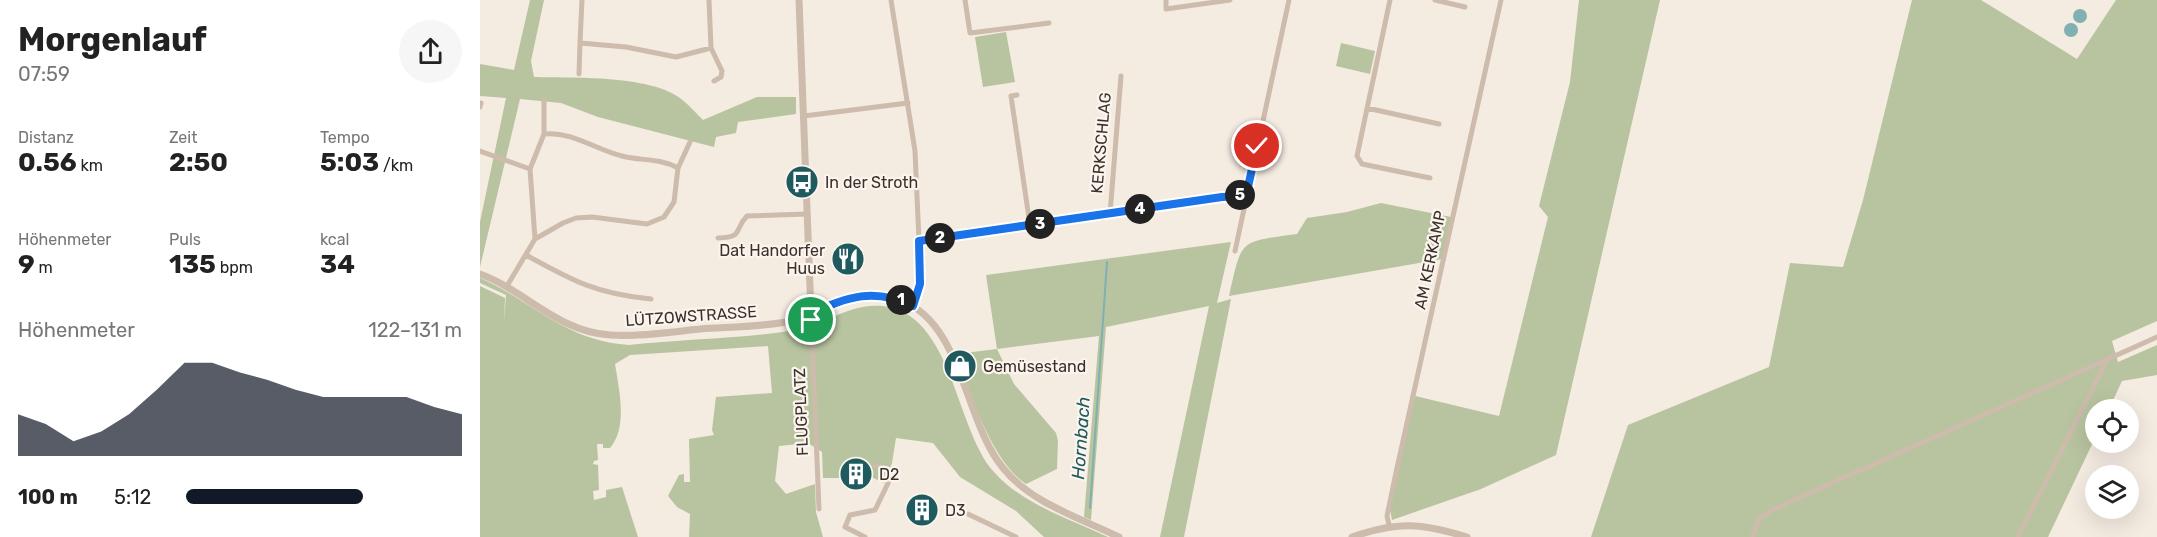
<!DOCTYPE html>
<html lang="de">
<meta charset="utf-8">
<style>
body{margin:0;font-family:Rubik,sans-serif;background:#f6f6f6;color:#222;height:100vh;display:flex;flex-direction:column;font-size:22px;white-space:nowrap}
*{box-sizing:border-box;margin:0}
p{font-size:20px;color:#767676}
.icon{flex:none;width:33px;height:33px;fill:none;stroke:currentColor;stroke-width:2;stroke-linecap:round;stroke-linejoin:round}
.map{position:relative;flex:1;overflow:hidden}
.panel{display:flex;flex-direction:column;background:#fff;width:480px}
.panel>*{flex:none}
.buttons{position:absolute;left:1605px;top:399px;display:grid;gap:12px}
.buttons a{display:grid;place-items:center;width:54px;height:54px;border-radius:50%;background:#fff;box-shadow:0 6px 24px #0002;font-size:30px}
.pin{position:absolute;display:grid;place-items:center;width:51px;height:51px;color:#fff;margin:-26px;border:3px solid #fff;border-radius:50%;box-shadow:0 2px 6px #0007}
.km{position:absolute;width:30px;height:30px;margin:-15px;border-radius:50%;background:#222;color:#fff;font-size:16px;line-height:30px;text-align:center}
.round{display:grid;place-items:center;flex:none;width:63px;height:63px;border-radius:32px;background:#f6f6f6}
.head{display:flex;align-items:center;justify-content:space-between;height:102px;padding:0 18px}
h1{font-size:33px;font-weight:700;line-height:45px}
.stats{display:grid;grid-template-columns:repeat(3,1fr);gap:9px;height:102px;padding:6px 18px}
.stats div{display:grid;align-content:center}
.stats b{font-size:26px;font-weight:700}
.stats small{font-size:16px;font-weight:400}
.stats p{font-size:16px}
.chart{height:168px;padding:12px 18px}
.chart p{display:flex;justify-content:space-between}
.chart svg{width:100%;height:108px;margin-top:6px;fill:#111827;opacity:.7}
ul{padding:0 18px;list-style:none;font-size:20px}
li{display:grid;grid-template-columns:96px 72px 1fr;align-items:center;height:45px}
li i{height:15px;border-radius:8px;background:#111827}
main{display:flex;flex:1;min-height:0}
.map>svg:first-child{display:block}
.green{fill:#b8c4a0}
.water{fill:#7fb0b2}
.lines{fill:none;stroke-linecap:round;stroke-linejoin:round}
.stream{stroke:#7fb0b2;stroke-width:2}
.minor{stroke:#cdbbac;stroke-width:5}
.tertiary{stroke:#cdbbac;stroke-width:7}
.route-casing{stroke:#fff;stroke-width:12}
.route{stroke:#1a73e8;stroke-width:8}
.labels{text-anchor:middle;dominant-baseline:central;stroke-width:4.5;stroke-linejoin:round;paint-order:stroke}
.street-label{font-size:16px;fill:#3b302b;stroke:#fbf5ee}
.poi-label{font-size:16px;fill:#3b302b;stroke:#fbf5ee;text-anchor:start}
.water-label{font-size:18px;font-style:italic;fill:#1f5a5e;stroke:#fbf5ee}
</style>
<main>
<section class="panel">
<div class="head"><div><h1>Morgenlauf</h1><p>07:59</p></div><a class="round"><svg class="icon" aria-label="share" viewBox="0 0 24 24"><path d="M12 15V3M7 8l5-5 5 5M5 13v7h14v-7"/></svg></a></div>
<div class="stats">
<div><p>Distanz</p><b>0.56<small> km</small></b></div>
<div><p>Zeit</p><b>2:50</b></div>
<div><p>Tempo</p><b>5:03<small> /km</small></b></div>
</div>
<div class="stats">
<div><p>Höhenmeter</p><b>9<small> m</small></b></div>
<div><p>Puls</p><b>135<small> bpm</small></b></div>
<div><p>kcal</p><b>34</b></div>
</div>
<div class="chart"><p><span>Höhenmeter</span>122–131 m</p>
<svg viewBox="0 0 160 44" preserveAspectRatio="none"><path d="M0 44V27L10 31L20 38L30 34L40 27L50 17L60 6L70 6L80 10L90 13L100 17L110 20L120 20L130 20L140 20L150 24L160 27V44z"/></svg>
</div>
<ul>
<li><b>100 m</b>5:12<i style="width:64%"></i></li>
</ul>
</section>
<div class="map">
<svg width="1677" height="537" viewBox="0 0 1677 537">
<rect width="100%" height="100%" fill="#f4ebe1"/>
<path class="green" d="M50,0H64L51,61L54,77C92,78 169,75 200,98C208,104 216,113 223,120L277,97H316V114L258,122L256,133L236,137L234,147L118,117L81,103L40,99L0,267V222L26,98L0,96V64L34,70Z
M1099,0H1180L1076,455L1001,489L912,520L910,510L931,395L1019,416L1068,217L1059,206L1090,82Z
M1432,0H1501L1597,59L1636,0H1677V321L1632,341L1638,362L1677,345V375L1642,381L1629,409L1616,410L1615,438L1568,537H1111L1148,425L1289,367L1310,263L1363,267L1383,200Z
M526,32L535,82L503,87L495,37Z
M861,43L895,51L890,74L856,66Z
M901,203L971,217L962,259L749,296C762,238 759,242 817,234L827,218L867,212Z
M751,242L737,303L751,299L704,537H680L729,306L626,327L611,520L604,517L619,336L517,349L534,384L576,433L578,441L577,469L546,484C511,461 490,392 476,354L517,349L506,275Z
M0,278C54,302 85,341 149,345C204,339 262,339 316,330C347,324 369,303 403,306C473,314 475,429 514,472C542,504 590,519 628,537H564L536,511L480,477L453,443L416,438L412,463L404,483L379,471L382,465L372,461L364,478H343L342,452L328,443L299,446L295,481L306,494L335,484L336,512L343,537H209L210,514L197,507L188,496L199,475L204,474V482H210L209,439L234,435L232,430L236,397L292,393L288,346L150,355L135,364C139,389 148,427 130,448H123V444H117L118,460L114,461L113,464L118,465L119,490L113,491L114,500L126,497V490L142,487L158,537H0V286L25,298L24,322L26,295L0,283Z"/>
<path class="water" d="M1593 16a7 7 0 1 1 14 0a7 7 0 1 1-14 0Z
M1584 30a7 7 0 1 1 14 0a7 7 0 1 1-14 0Z"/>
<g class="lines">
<path class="stream" d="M610,508L627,262"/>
<path class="minor" d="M102,0L100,43L146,47L196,57L231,48L242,71L241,77L234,81
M229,0L231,48
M411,0L435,151L439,241
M485,0L490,33L569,23
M686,0V9L750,0
M910,0L877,156L882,164L950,178
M955,0L985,7
M99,74L100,43
M537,95L531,96L550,225
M64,100V134
M0,107L1,103
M887,108L959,124
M324,116L428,103
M0,151L50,169
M630,214L641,76
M238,238C265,237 253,230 267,216L327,214
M55,239L50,169L64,134C92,131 116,150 142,156C161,161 180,158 198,168
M755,251L809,0
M46,255C93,281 117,294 171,299
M27,286L55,239L83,223L96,218L112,217L167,224L184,217L194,202L198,168L210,142
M433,306L440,284L439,241L742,197L766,196
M331,313L339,509
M488,514L536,537
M909,525L907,516L917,468L1021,0
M385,537L365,527L370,515L395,510L413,473L395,465
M1272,537L1280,518L1292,510L1677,337
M1538,537L1627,360"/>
<path class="tertiary" d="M319,0L331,313
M0,274C46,291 78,332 130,335C159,337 190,332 220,329C248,327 278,327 306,322C345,314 377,284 419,299C484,324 483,419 523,468C551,503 600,518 639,537
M872,537C918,521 941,523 987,537"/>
</g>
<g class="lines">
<defs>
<path id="route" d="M331,320V313C369,297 393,287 433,306L440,284L439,241L742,197L766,196L777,146"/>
</defs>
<use href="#route" class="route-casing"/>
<use href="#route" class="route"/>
</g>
<defs>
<symbol id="bus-disc" viewBox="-11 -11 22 22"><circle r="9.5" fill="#1f5a5e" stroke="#fbf5ee"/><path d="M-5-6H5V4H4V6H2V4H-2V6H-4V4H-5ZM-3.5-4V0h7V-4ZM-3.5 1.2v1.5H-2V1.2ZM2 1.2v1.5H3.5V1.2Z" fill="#fff"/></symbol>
<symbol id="restaurant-disc" viewBox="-11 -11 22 22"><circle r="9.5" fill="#1f5a5e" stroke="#fbf5ee"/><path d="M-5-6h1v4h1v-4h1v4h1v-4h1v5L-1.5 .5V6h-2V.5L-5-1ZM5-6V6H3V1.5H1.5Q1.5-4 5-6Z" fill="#fff"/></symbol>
<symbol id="shop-disc" viewBox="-11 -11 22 22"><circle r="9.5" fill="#1f5a5e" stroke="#fbf5ee"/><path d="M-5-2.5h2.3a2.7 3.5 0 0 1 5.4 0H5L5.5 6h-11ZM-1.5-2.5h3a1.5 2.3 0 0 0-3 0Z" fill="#fff"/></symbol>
<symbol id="building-disc" viewBox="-11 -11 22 22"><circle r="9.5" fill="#1f5a5e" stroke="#fbf5ee"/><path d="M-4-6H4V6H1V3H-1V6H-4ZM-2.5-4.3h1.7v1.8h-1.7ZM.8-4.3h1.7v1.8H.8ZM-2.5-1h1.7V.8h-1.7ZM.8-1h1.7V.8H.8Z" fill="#fff"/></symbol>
</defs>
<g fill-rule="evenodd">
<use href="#bus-disc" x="303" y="163" width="38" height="38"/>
<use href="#restaurant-disc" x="349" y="240" width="38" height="38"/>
<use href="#shop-disc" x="461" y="347" width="38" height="38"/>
<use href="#building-disc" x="357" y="455" width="38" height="38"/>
<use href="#building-disc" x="423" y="491" width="38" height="38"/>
</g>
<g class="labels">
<g class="street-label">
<text transform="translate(621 143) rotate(-85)">KERKSCHLAG</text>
<text transform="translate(950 260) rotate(-78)">AM KERKAMP</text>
<text transform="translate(211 316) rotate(-4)">LÜTZOWSTRASSE</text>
<text transform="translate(321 412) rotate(-92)">FLUGPLATZ</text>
</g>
<g class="poi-label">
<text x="345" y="182">In der Stroth</text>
<text x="345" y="250" text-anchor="end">Dat Handorfer<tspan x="345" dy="18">Huus</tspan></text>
<text x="503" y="366">Gemüsestand</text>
<text x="399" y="474">D2</text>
<text x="465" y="510">D3</text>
</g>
<g class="water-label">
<text transform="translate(601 438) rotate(-86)">Hornbach</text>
</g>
</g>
</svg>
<div class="buttons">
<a><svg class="icon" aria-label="locate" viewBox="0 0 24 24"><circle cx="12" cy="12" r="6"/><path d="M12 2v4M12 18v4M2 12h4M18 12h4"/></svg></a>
<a><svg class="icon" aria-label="layers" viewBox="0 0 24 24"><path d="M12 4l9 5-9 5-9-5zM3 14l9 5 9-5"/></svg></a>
</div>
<div class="pin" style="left:331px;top:320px;background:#1e9e55"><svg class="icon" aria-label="arrive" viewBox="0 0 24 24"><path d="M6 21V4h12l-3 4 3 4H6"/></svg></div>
<div class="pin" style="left:777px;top:146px;background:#d93025"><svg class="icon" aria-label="check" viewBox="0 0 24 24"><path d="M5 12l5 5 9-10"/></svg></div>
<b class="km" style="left:421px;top:300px">1</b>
<b class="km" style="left:460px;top:238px">2</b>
<b class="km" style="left:560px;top:224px">3</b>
<b class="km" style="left:660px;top:209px">4</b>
<b class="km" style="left:760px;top:195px">5</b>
</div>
</main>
